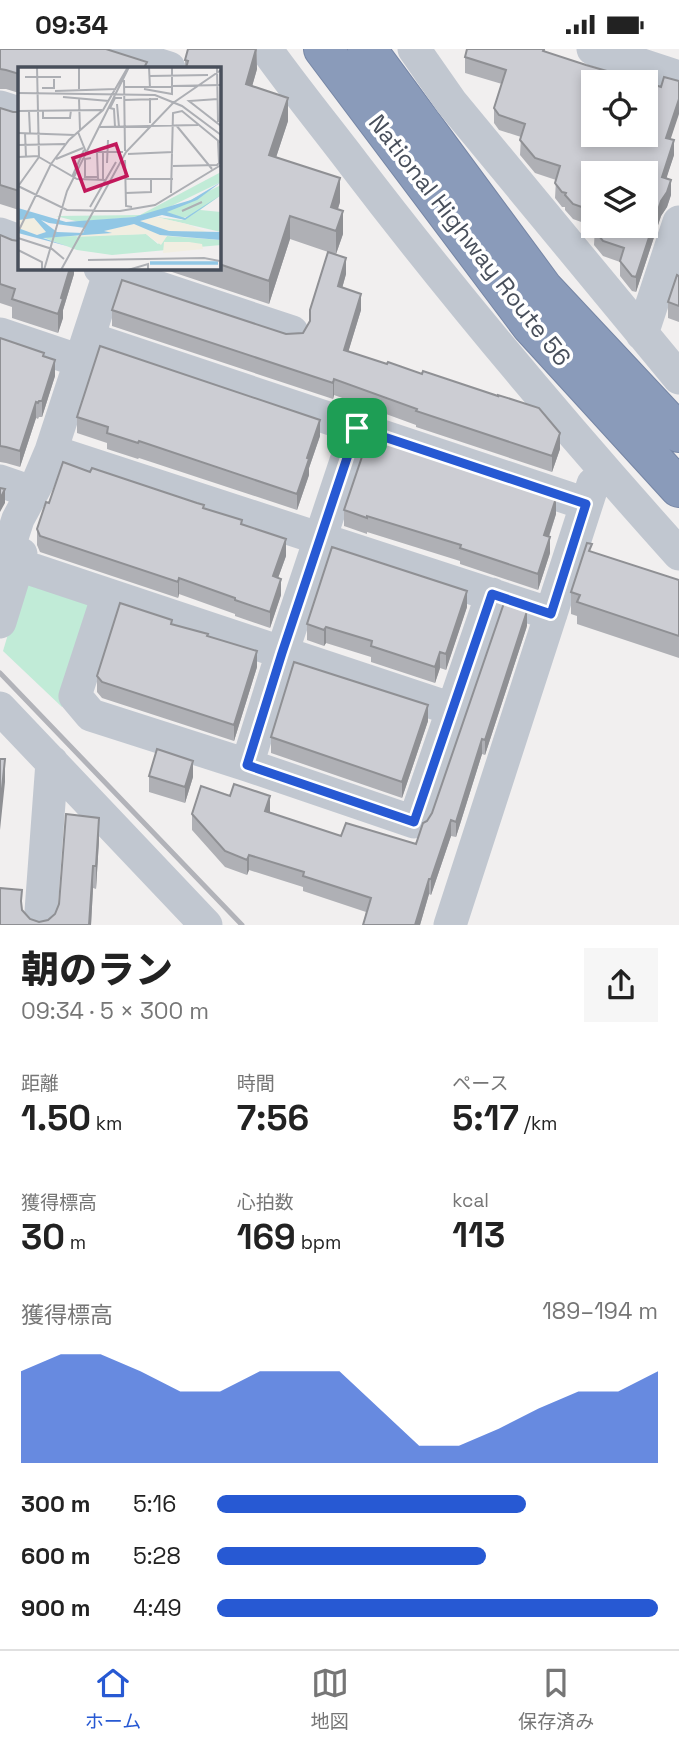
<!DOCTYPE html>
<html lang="ja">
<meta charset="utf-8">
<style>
body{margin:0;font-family:"Space Grotesk","Noto Sans JP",sans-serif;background:#f6f6f6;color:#222;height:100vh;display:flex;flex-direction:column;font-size:26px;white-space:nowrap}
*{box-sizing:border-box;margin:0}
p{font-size:23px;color:#767676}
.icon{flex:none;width:38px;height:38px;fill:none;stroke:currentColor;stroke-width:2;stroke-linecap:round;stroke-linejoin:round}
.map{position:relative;height:876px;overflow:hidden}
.drawer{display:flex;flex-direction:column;background:#fff;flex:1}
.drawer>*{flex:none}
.fabs{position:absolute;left:581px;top:21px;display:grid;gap:14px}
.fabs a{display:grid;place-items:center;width:77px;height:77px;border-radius:0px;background:#fff;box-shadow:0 4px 10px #0003;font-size:35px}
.pin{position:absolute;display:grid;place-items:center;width:60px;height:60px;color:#fff;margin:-30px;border-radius:14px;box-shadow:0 4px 10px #0006}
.round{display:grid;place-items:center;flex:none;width:74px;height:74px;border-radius:0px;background:#f6f6f6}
.summary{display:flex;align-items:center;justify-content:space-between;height:119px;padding:0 21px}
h1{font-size:38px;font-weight:800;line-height:52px}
.metrics{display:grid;grid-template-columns:repeat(3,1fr);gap:10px;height:119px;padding:7px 21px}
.metrics div{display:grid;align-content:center}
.metrics b{font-size:35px;font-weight:800}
.metrics small{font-size:19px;font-weight:400}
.metrics p{font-size:19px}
.chart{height:196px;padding:14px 21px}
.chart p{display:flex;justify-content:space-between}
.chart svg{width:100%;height:126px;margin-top:7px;fill:#2759d3;opacity:.7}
ul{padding:0 21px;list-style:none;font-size:23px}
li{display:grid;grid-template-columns:112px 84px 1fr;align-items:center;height:52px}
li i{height:18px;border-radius:9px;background:#2759d3}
.status{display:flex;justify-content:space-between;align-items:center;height:49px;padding:0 35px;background:#fff;direction:ltr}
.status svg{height:19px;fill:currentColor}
.menu{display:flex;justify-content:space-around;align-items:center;height:98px;border-top:2px solid #e0e0e0;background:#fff;font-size:19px;color:#767676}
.menu a{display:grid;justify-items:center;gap:4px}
.menu .active{color:#2759d3}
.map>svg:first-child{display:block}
.green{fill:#c1ebd7}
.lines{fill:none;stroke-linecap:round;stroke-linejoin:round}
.highway-casing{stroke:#7686a5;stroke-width:40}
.minor{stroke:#c1c7d0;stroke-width:33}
.highway{stroke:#8a9bba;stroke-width:38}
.rail{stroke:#b2b3b9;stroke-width:5}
.wall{fill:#afb0b5;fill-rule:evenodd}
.shaded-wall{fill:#8f9094}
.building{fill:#cccdd3;stroke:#8f9094;stroke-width:2}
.route-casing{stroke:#fff;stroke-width:14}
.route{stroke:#2759d3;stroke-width:9}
.labels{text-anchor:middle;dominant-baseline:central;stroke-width:7;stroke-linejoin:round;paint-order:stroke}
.street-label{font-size:24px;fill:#484f5b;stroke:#fff}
.inset-river{fill:none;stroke:#91c7e5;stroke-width:3.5}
.inset-road{fill:none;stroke:#adafb4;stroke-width:2}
.view{fill:#c2185b;fill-opacity:0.15;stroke:#c2185b;stroke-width:3.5}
.inset-edge{fill:none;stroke:#484f5b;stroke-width:3.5}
</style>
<div class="status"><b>09:34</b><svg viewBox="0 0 49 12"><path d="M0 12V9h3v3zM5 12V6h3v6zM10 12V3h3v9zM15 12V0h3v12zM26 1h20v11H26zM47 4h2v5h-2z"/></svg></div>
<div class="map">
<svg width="679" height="876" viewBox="0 0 679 876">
<rect width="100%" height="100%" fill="#f1efef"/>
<path class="green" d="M25,528L100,553L62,658L3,602Z"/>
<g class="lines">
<defs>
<path id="highway" d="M323,0L531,277L679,439
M367,0L544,240L679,384"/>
</defs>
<use href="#highway" class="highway-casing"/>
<path class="minor" d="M109,0L169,19
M266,0C294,39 324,76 353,114C456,249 565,378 679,505
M414,0L451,53L679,329
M593,0L679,28
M0,58L19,64
M0,185L19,192
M100,219L292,283
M0,285L80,312
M642,285L679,173
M88,289L586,455
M51,402L551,565
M0,432L32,443
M34,521L452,660
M0,525L18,470L37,435L51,402L111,219
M108,546L75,647L91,666L247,716L414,773L492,545
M0,573L21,505
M0,659L206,876
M247,716L282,604L357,379
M40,876L52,713
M450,876L593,435"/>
<use href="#highway" class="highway"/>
<path class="rail" d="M0,624L242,876"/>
</g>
<path class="wall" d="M0,0L147,19H19V44L6,40H0Z
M257,0V20L252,37L288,72L276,108L340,153L338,160L343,185L336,205L346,225L342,239L361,261L348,303L560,400L552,423L416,378V376L334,346L333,350L112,277V261L286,285L303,284L310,273V261L334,205L290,190L269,255L160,219H219V19H185V11Z
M545,0V3L670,90L674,106L666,129L671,146L667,158L661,167L636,243L632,242L620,227V213L603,207L594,196L595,178L573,170L565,161V158H562L555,149L556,131L535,124L520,106L521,88L499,81L494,74V59L502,35L465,24V8ZM593,124L646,177H593Z
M0,59L13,63H19V161L0,155Z
M0,186L74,219V225L63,261V269L58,284L12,269V258L0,254Z
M679,227V273L668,269V253Z
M0,289L44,308L55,327L42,368H39L38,370L36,369L20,418L6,414L0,413Z
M77,368L320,387L309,419V426L297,461L139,409L138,410L107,400V394L77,384Z
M49,454L204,459L242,475L286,507L278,529L281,546L270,579L235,567V565L179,545L178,549L40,503L37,496V480Z
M344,461L556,465L549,488L550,504L538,541L460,515V512L367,483V485L344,477Z
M592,503L679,531V609L577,575V567L571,565V543Z
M467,558L446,621L440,619L435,634L371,613V608L326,594L324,597L307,591V575Z
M172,575L208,587L257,618L234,692L102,649L97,643V627Z
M527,577L485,706L482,705L456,788L451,787L431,846L429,845L420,876H363L366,863L303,842V838L249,821L247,826L225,818L192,781V765L230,747L270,763L269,764L341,787L416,795L427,772L432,764Z
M428,672L402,749L271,704V688Z
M149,727L193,728L185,754L149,743Z
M99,791L96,840L93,839L91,876H0L22,857V861L30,870L39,873L48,871L55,865Z"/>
<path class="shaded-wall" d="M256,0L257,20L246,59V35Z
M288,49V72L269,130V106Z
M679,50V65L666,104V89Z
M674,91V106L662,143V128Z
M340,129V153L331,181V158Z
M671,131V146L667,158L661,167L636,243V228L661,152Z
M343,162V185L336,205V182Z
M290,167V190L269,255V232Z
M346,209V225L338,254V237Z
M70,219H74V225L63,261V269L58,284V265L61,249Z
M361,245V261L344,317V301Z
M55,311V327L42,368V352Z
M334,330V346L333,350V334Z
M36,353V369L20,418V402Z
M320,371V387L309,419V426L297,461V445L307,409Z
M560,384V400L552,423V407Z
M5,440V454L0,463V450Z
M556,449V465L544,502V486Z
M550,488V504L538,541V525Z
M286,490V507L273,543V527Z
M179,529V545L178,549V533Z
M281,530V546L270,579V563Z
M467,542V558L446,621V605Z
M527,562V577L485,706V691Z
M326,578V594L324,597V581Z
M257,602V618L234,692V676Z
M440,603V619L435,634V618Z
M428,656V672L402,749V733Z
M482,690V705L456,788V773Z
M5,710V733L0,781V759Z
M193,712V728L185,754V738Z
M270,747V763L265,778V762Z
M99,769V791L96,840V817Z
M451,771V787L431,846V830Z
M249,806V821L247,826V811Z
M93,817V839L91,876H89Z
M429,830V845L420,876H415Z"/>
<path class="building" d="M0,0H106L147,13L144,19H19V25L6,21L0,20Z
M188,0H256L246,35L288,49L269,106L340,129L331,158L343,162L336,182L290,167L269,232L219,215V19H186L188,12L185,11Z
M467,0H544L543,2L586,16L645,33H593V86H646V33L661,38L664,28L679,32V50L666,89L674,91L662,128L671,131L667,143L661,152L636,228L632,227L620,212L624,199L603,192L594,181L595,177H646V124H593V162L573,155L565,146L566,144L562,143L555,134L560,117L535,109L520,91L525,75L499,66L494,59L506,21L465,8Z
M0,59L13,63H19V142L0,136Z
M0,186L12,191L19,192V219H70L61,249L63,250L58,265L12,250L15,240L0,235Z
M328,203L346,209L338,237L361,245L344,301L387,315L388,313L422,325L423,322L498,347V346L539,359L560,384L552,407L416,362L417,360L334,330L333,334L112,261L122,231L286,285L303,284L310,272V261Z
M677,226L679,227V257L668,253Z
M0,289L44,304L43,307L55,311L42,352H39L38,354L36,353L20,402L6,398L0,397Z
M100,297L320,371L307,409L309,410L297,445L139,392L138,394L107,384L108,378L77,368Z
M369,387L556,449L544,486L550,488L538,525L460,499L461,496L367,467V469L344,461Z
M63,413L90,423L92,419L197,454L204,456L203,459L242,471L241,475L286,490L273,527L281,530L270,563L235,551V549L179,529L178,533L40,487L37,480L46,453L49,454Z
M0,439L5,440L0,450Z
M587,494L592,495L589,502L679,531V587L577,553L580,546L571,543Z
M332,498L467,542L446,605L440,603L435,618L371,597L372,592L326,578L324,581L307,575Z
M120,554L172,571L171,575L208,585L207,587L257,602L234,676L102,633L97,627Z
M504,554L527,562L485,691L482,690L456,773L451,771L431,830H429L415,876H363L371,849L303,827L304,823L249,806L247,811L225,802L192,765L201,737L230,747L234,735L270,747L265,762L341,787L346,774L416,795L423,774L427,772L432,764Z
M294,613L428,656L402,733L271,688Z
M157,700L193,712L185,738L149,727Z
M0,710H5L0,759Z
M66,765L99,769L96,817H93L89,876H0V839L22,841L21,852L22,861L30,870L39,873L48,871L55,865L59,855Z"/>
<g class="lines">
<defs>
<path id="route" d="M357,379L586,455L551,565L492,545L414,773L247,716L282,604Z"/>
</defs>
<use href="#route" class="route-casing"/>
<use href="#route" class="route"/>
</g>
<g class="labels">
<g class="street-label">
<text transform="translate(470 191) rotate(52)">National Highway Route 56</text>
</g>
</g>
<g transform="translate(18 18)">
<rect width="203" height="203" fill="#f1efef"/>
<path d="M203,105V115L141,145L116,150L61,155L38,149L122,148ZM203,118V128L182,143L203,145V165L138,150L164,153L176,147L165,151L148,145ZM128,167L140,177L149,169L203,173V178L94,188L59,183L24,170Z" fill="#c1ebd7"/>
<path d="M11,150L16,151L29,165L19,168L0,161V152ZM138,150L169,157L189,165L151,164L121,154ZM116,157L149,169L143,178L128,167L57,170ZM146,175H171L184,177L185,182L145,186Z" fill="#f1eee1"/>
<path d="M203,115L179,133L149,145L167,151L203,128L167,153L144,148L122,154L151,164L203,165V173L142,168L116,157L86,164L94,166L25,171L49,179L0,166V161L19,168L28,165L16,151L1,153L0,141L48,155L116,150L173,133ZM23,153L31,156L67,161L65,166L39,165Z" fill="#91c7e5" fill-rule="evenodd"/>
<path class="inset-river" d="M132,196H200"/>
<path class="inset-road" d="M19,0L21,90L33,97M61,0V22M131,0L132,21M199,0L200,55M132,9L190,8M7,10H43M106,13L107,84M106,20L203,18M24,21H36V12M126,22L154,27V0M37,24L98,22M0,26L137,28L164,39L203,68M45,30L91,34M132,31V56M61,32L62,63M200,32L171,34L203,59M106,33L140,32M99,37L101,60M0,44L84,43M11,44L12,66M25,44V51H52L53,43M158,58L194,102M82,60L180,58M97,60L96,42L92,41L97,31H104M60,65L68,85H105M0,66L57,68M7,66L8,90M200,74L201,96M0,78L47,77M79,86L80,112M85,86V113M110,87L155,85M0,90L21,89M73,91L67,92V110H80M38,92L65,81M107,93L108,139L114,140M89,96L90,73M33,97L59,112L87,113M155,99L199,98L203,94M54,110L66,83M108,112H155M1,118L21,90M0,119L49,143L102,144L137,138L203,98M108,126L133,125V112M153,126L155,46L164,44L203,76M72,140L98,95M164,144L184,135M0,165L33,97L51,73L85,43L110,0M0,171L34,182L46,192M0,183L24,195V203M70,193L186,191L202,194V203M26,203L49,124L111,0M43,203L108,85L155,36L203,3M110,203L130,197V203"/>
<path class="view" d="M98,77L109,109L67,124L55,91Z"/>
<rect width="203" height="203" class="inset-edge"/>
</g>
</svg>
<div class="fabs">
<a><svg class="icon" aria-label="locate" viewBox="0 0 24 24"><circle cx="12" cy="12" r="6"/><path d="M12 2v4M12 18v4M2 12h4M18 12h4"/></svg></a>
<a><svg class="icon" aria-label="layers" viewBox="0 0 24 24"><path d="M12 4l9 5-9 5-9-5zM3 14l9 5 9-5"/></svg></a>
</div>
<div class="pin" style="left:357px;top:379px;background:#1e9e55"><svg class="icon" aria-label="arrive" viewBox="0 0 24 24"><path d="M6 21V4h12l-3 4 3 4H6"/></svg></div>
</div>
<section class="drawer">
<div class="summary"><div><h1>朝のラン</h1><p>09:34 · 5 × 300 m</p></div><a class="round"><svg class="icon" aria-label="share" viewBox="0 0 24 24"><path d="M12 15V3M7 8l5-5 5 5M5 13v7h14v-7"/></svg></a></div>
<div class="metrics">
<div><p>距離</p><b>1.50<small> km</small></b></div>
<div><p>時間</p><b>7:56</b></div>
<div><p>ペース</p><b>5:17<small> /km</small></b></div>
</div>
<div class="metrics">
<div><p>獲得標高</p><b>30<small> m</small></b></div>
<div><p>心拍数</p><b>169<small> bpm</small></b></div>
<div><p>kcal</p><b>113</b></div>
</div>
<div class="chart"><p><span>獲得標高</span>189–194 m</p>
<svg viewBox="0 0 160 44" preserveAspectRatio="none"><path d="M0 44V12L10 6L20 6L30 12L40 19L50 19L60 12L70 12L80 12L90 25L100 38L110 38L120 32L130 25L140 19L150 19L160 12V44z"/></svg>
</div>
<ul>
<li><b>300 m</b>5:16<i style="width:70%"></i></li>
<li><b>600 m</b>5:28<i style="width:61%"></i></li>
<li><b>900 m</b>4:49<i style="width:100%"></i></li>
</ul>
</section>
<nav class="menu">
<a class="active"><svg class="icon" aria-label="home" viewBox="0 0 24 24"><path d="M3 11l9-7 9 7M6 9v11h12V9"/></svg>ホーム</a>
<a><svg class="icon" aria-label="map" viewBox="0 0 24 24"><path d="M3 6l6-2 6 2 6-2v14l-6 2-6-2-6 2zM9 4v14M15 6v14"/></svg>地図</a>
<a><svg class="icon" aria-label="saved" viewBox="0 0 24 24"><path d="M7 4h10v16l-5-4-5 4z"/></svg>保存済み</a>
</nav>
